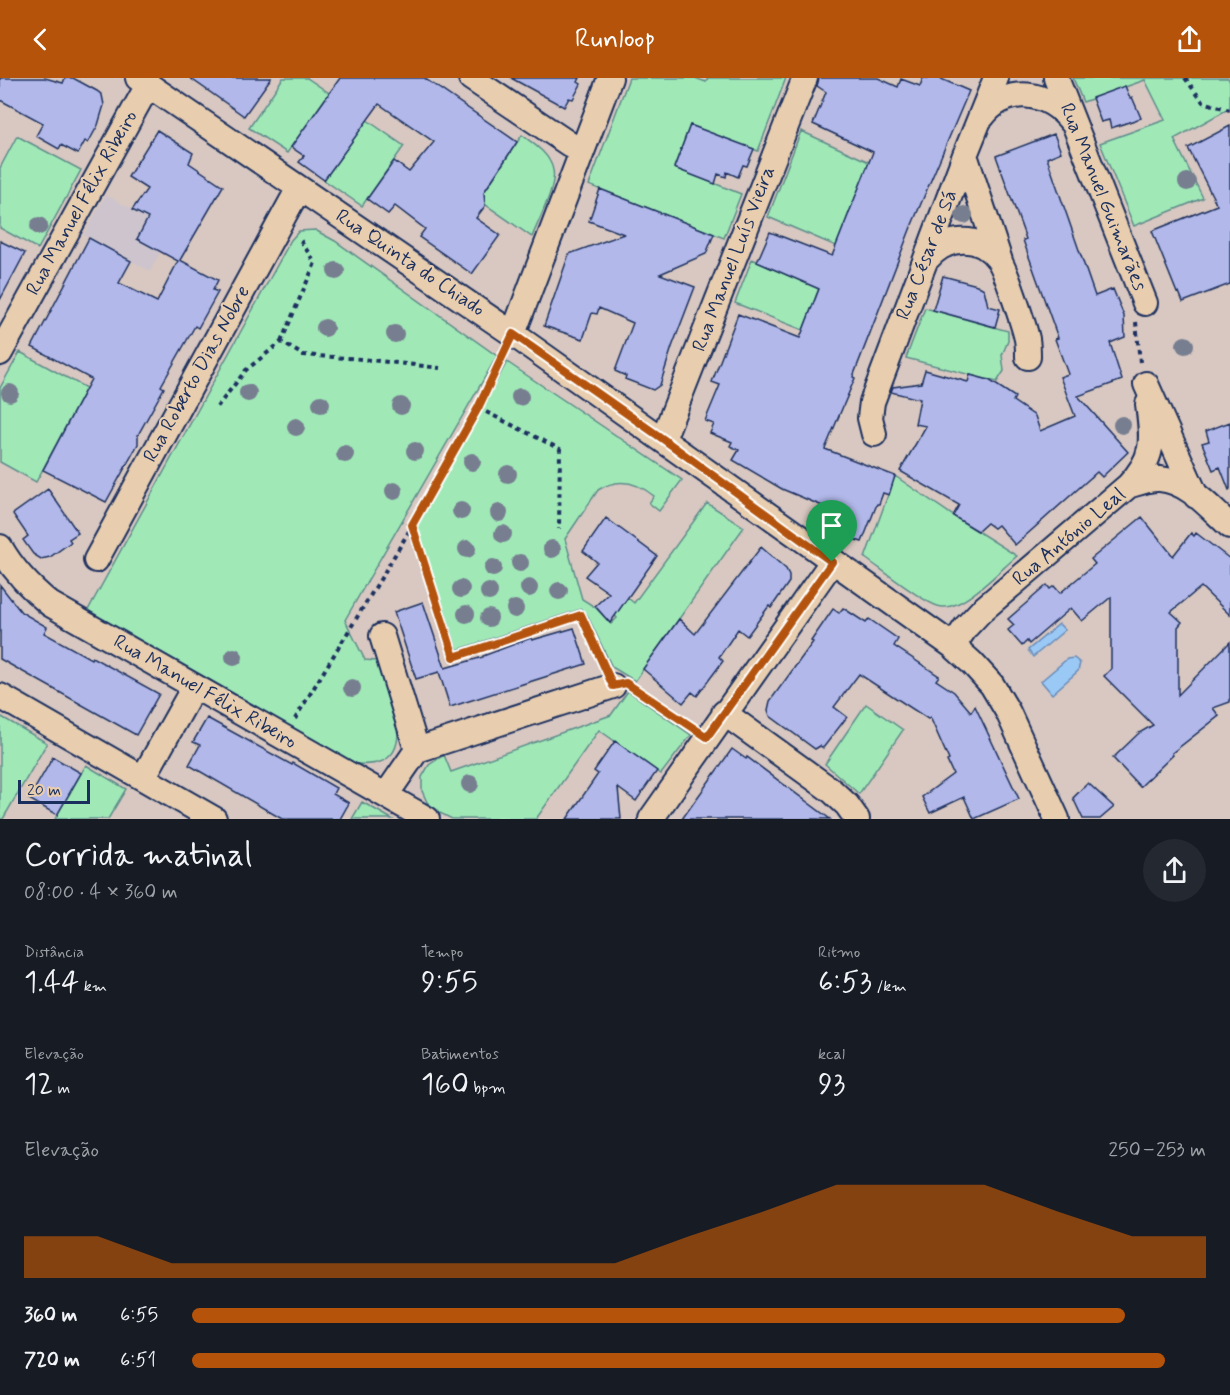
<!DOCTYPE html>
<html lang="pt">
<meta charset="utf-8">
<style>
body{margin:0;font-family:Mynerve,sans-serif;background:#242831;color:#f1f3f6;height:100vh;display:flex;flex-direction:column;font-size:22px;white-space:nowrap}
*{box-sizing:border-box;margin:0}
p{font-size:20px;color:#9ea1a6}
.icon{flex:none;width:33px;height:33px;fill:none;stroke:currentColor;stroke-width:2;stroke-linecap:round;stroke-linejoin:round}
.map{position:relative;height:741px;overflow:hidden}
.drawer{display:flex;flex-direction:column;background:#171b24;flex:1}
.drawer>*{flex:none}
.scale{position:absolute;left:18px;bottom:15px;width:72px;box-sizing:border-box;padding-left:6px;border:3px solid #1b2f5e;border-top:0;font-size:16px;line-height:21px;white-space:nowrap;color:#1b2f5e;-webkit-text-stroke:4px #e8ceaf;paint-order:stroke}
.pin{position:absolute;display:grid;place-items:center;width:51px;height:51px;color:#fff;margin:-62px -26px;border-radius:50% 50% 50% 0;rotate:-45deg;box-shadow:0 0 6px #0007}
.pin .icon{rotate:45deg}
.round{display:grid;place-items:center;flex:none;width:63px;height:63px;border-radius:32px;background:#242831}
.head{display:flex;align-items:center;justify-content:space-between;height:102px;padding:0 24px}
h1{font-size:33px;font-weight:600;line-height:45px}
.metrics{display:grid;grid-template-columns:repeat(3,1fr);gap:9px;height:102px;padding:6px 24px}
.metrics div{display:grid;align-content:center}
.metrics b{font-size:30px;font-weight:600}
.metrics small{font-size:16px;font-weight:400}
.metrics p{font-size:16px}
.chart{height:168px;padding:12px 24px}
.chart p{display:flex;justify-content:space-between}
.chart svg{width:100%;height:108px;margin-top:6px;fill:#b45309;opacity:.7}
ul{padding:0 24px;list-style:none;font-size:20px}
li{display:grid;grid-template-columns:96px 72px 1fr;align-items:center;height:45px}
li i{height:15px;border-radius:8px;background:#b45309}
header{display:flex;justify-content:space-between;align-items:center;height:78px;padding:0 24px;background:#b45309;color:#fff;font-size:27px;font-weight:600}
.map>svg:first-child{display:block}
.built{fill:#cdc4cd}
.green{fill:#a0e9b7;stroke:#5e8c8a;stroke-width:1.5}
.water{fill:#9bc9f6;stroke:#688bb9;stroke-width:1.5}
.building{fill:#b2b9ea;stroke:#1b2f5e;stroke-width:1.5}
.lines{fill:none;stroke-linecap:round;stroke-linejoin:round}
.minor-casing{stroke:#1b2f5e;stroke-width:28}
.path{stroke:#1b2f5e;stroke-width:4;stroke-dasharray:4.5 4.5;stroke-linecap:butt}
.minor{stroke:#e8ceaf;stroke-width:24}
.tree{fill:#777e90}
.route-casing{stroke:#fff;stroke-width:12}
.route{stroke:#b45309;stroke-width:8}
.labels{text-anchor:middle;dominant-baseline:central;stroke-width:4.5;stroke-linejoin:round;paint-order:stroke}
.street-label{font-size:20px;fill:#1b2f5e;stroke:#e8ceaf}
</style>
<header><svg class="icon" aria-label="back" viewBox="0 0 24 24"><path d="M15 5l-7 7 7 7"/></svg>Runloop<svg class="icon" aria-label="share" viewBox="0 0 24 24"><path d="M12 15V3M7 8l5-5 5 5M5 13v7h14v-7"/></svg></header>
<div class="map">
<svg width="1230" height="741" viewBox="0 0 1230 741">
<rect width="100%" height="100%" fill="#d8c8c1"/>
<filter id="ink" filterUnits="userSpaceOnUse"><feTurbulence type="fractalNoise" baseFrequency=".0167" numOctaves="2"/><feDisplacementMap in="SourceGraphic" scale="12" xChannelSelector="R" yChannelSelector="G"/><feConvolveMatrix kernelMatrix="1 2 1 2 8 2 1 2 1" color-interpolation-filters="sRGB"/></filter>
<g filter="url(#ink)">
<path class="built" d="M106,117L171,153L150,193L84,157Z"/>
<path class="green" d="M283,0H307L329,15L287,75L249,50Z
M629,0H695L706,4L708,0H786L758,73L690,47L674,89L741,116L724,160L589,107Z
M1073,0H1228L1230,4V30L1174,61L1203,120L1134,148L1100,65L1165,42L1145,2L1083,24Z
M367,42L404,68L362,128L324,102Z
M801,53L869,84L836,168L768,139Z
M522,57C534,66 550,76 553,92C557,107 538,144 532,159L479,122Z
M17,58L81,92L38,171L0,150V90Z
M315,152L335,163L497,278L345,542L365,582L376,583C387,606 417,671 380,684C370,688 358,686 348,685L87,534L291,162L299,153Z
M752,181L819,210L803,252L735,225Z
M925,230L1008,253V263L1002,277L1004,293L997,304L906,280Z
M20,274L86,310L36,404L0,384V310Z
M507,284L682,402L659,433L649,425L654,418C637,404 618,399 598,412L565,461L582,521L595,529L611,546L617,540L611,533L614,528L624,525L628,520L634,525L707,425L744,449L635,603L612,589L587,537L581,531L457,572L415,447Z
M895,398L958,441L1017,478C1000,492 966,530 943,529C928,529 880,490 865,480Z
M628,613L691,657L661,696L599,652L536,741H452L436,733L427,724L422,713V699L429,687L444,677L451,694L611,637Z
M866,626L903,652L859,716L825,686Z
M0,638L47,665L3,741H0Z
M86,687L126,711L108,741H55Z
M362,724L392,741H352Z"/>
<path class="water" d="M1059,546L1065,552L1033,579L1028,572Z
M1074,580L1080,585L1078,593L1052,616L1041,603L1067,581Z"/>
<path class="building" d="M0,0H45L63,5L65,0H73L97,13L102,17L104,27L98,47L88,65L85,63L78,76L61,67L59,71L36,58L43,45L0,22Z
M190,0H271L244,38Z
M340,0H424L517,64L484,114L485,128L476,140L500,157L472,196L419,159L425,151L395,128L388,136L367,121L394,83L409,94L434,64L379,26L324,102L299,84L304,78L291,69Z
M511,0H580L578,4L581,6L573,21L569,20L564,29Z
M819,0H878L898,9L901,1L920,8L923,0H939L969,13L911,149L853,299L855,300L825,371L895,398L889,417L883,415L879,426H877L862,464L837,456L839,452L826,446L832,432L782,411L733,382L739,372L730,368L732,364L710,355L714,346L705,343L720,307L712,304L738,236L800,260L819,211L757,184L770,154L832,178L873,74L813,46L826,14L817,8Z
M1125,8L1130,20L1132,19L1141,40L1111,50L1109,42L1101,44L1092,20Z
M690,47L754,71L747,88L743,87L738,99L727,94L726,99L718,96L715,106L674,90Z
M1230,48V206L1183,224L1179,214L1177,215L1152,153L1217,127L1188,70Z
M157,52L193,75L189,85L223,108L180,182L218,202L213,212L218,214L198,250L195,248L161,308L164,310L138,357V366L106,424L43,392L91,301L32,269L89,160L131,183L119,205L157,224L178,183L137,161L148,140L132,132L147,111L128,99Z
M1054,56L1061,74L1047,80L1095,218L1113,211L1124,238L1125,259L1110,265L1122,302L1078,318L1128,374L1102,399L1097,394L1015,467L998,447L994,450L987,445L978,453L953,438L959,427L900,393L926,348L915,346L920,321L891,314L893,309L921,305L925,292L968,304L970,297L989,302L1015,319L1013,323L1035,338L1040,353L1075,338L1060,299L1068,296L1055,261L1058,260L1023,162L1026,161L996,78Z
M600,111L714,156L706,176L660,196L695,209L672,269L660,307L653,312L625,301L626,298L615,293L633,245L599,230L597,236L592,235L583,261L544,248L569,176L624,156L589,143Z
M0,163L25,175L0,222Z
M943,198L977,207L984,211L988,228L1000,231L995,249L933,232Z
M1230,344V411L1229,412L1220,389L1213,392L1202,365L1209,363L1206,353Z
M48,411L78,455L69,461L71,464L50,479L41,481L33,476L23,462L28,458L13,436Z
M1142,439L1173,478L1191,455L1194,458L1196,455L1230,481V537L1201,509L1171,534L1182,544L1178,549V617L1230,564V624L1213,630L1219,638L1172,675L1173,677L1140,709L1113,680L1139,655L1153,647L1104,598L1111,591V519L1082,543L1071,530L1029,566L1027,563L1022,568L1008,552L1014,547L1008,541L1047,507L1050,511L1054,508L1060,515L1095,486L1091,481Z
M606,440L657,478L610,545L595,528L609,515L585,498L597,484L583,473Z
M761,469L786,491L789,497V504L771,530L769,528L747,558L738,551L719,579L723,583L697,618L692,614L683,625L643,591L679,541L695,556Z
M0,507L21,534L47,549L44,555L91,581L92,579L159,616L136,657L0,581Z
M423,524L445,590L483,579V578L531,560L532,562L574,550L586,586L450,629L439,594L416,601L394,534Z
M843,530L866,545L869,541L898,561L894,568L939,598L936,602L954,614L971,634L975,628L1019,721L974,741L964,719L930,735L922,719L953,696L947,683L949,682L930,639L928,641L859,596L834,629L847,639L823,670L820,668L815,671L770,638L768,632L770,623L813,564L811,563L833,531L839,535Z
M207,640L292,687L293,685L336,710L333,716L349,725L340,741H282L189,687L200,667L193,664Z
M615,663L657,693L636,723L618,710L621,741H567L598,696L594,693Z
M732,671L746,681L747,679L830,741H682Z
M53,679L81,695L57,737L29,721Z
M1088,705L1114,729L1100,741H1083L1073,720Z"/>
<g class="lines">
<defs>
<path id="minor" d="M138,0L513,256L953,568L972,585L992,607L1008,634L1057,741
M471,0L581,74
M1056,0L1145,225
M982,39C1007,6 1048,13 1072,44
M965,77L1000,183
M926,182C946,158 979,155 998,181C1005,189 1024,248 1027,261C1028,267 1028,273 1028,279
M513,256L610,0
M0,275L148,7
M1146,306L1196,418
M874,356L870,340L872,324L965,77L996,0
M663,361L805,0
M1128,408C1155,380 1153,363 1148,326
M0,469C13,492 29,509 50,526L427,741
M96,482L299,110
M382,558L417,672
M953,568L966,549L981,533L1128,408C1138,405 1149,400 1160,401C1188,403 1210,430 1230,448
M0,618L214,741
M724,635L832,713L847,727L857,741
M143,700L194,609
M386,717L417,672L613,608
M651,741L832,484"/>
</defs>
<use href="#minor" class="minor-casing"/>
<path class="path" d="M1185,0L1203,24L1230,32
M1136,244L1140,284
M281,264L315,185L299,160
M217,329L246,292L281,264L303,277L362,281L440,290
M478,330L560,371L559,451
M412,448L454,579L581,537L604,588
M636,612L689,647
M295,641C367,521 445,403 504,275"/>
<use href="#minor" class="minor"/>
</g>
<g class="tree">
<circle cx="1187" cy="104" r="9"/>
<circle cx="964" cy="137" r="9"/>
<circle cx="39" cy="148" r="9"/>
<circle cx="336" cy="193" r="9"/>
<circle cx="325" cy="250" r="9"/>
<circle cx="395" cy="256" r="9"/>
<circle cx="1185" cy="267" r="9"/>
<circle cx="10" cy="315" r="9"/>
<circle cx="248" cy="315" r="9"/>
<circle cx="520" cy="319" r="9"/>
<circle cx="321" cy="326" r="9"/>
<circle cx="401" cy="328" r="9"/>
<circle cx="1122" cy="347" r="9"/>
<circle cx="296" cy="349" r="9"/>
<circle cx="415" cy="373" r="9"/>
<circle cx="345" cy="376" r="9"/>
<circle cx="472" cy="384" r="9"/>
<circle cx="508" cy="396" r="9"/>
<circle cx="394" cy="413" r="9"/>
<circle cx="461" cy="433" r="9"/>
<circle cx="499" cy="435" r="9"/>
<circle cx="503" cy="456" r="9"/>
<circle cx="467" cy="471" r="9"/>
<circle cx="552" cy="471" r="9"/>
<circle cx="520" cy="485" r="9"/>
<circle cx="493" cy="490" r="9"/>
<circle cx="529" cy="510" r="9"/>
<circle cx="461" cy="511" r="9"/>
<circle cx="559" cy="513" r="9"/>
<circle cx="489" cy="514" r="9"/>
<circle cx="515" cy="531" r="9"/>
<circle cx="466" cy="536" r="9"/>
<circle cx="489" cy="540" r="9"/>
<circle cx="234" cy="579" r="9"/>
<circle cx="352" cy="610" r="9"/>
<circle cx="470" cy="706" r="9"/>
</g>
</g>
<g class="lines" filter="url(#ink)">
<defs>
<path id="route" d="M513,256L663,361L832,484L707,659L626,605L613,608L581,537L454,579L412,447L478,330Z"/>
</defs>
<use href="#route" class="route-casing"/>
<use href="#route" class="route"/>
</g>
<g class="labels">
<g class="street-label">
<text transform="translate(1103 119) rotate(68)">Rua Manuel Guimarães</text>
<text transform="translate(82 125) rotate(-61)">Rua Manuel Félix Ribeiro</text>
<text transform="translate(927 177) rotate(-69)">Rua César de Sá</text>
<text transform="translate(734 181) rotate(-69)">Rua Manuel Luís Vieira</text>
<text transform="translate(410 185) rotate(34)">Rua Quinta do Chiado</text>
<text transform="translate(197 296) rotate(-61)">Rua Roberto Dias Nobre</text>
<text transform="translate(1069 459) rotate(-40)">Rua António Leal</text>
<text transform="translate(205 614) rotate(30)">Rua Manuel Félix Ribeiro</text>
</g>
</g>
</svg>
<div class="scale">20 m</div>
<div class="pin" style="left:832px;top:484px;background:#1e9e55"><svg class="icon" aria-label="arrive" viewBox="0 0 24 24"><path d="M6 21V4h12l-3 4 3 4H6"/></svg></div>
</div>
<section class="drawer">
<div class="head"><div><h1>Corrida matinal</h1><p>08:00 · 4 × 360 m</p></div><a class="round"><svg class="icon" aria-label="share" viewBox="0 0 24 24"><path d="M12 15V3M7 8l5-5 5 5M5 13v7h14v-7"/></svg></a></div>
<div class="metrics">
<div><p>Distância</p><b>1.44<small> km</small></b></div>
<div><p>Tempo</p><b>9:55</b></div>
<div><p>Ritmo</p><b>6:53<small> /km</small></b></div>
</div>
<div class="metrics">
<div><p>Elevação</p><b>12<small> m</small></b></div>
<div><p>Batimentos</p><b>160<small> bpm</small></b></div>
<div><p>kcal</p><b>93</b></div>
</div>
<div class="chart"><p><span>Elevação</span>250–253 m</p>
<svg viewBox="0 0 160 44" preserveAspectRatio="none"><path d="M0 44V27L10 27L20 38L30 38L40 38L50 38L60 38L70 38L80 38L90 27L100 17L110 6L120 6L130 6L140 17L150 27L160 27V44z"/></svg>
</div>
<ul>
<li><b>360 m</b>6:55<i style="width:92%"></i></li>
<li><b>720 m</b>6:51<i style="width:96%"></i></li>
</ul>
</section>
